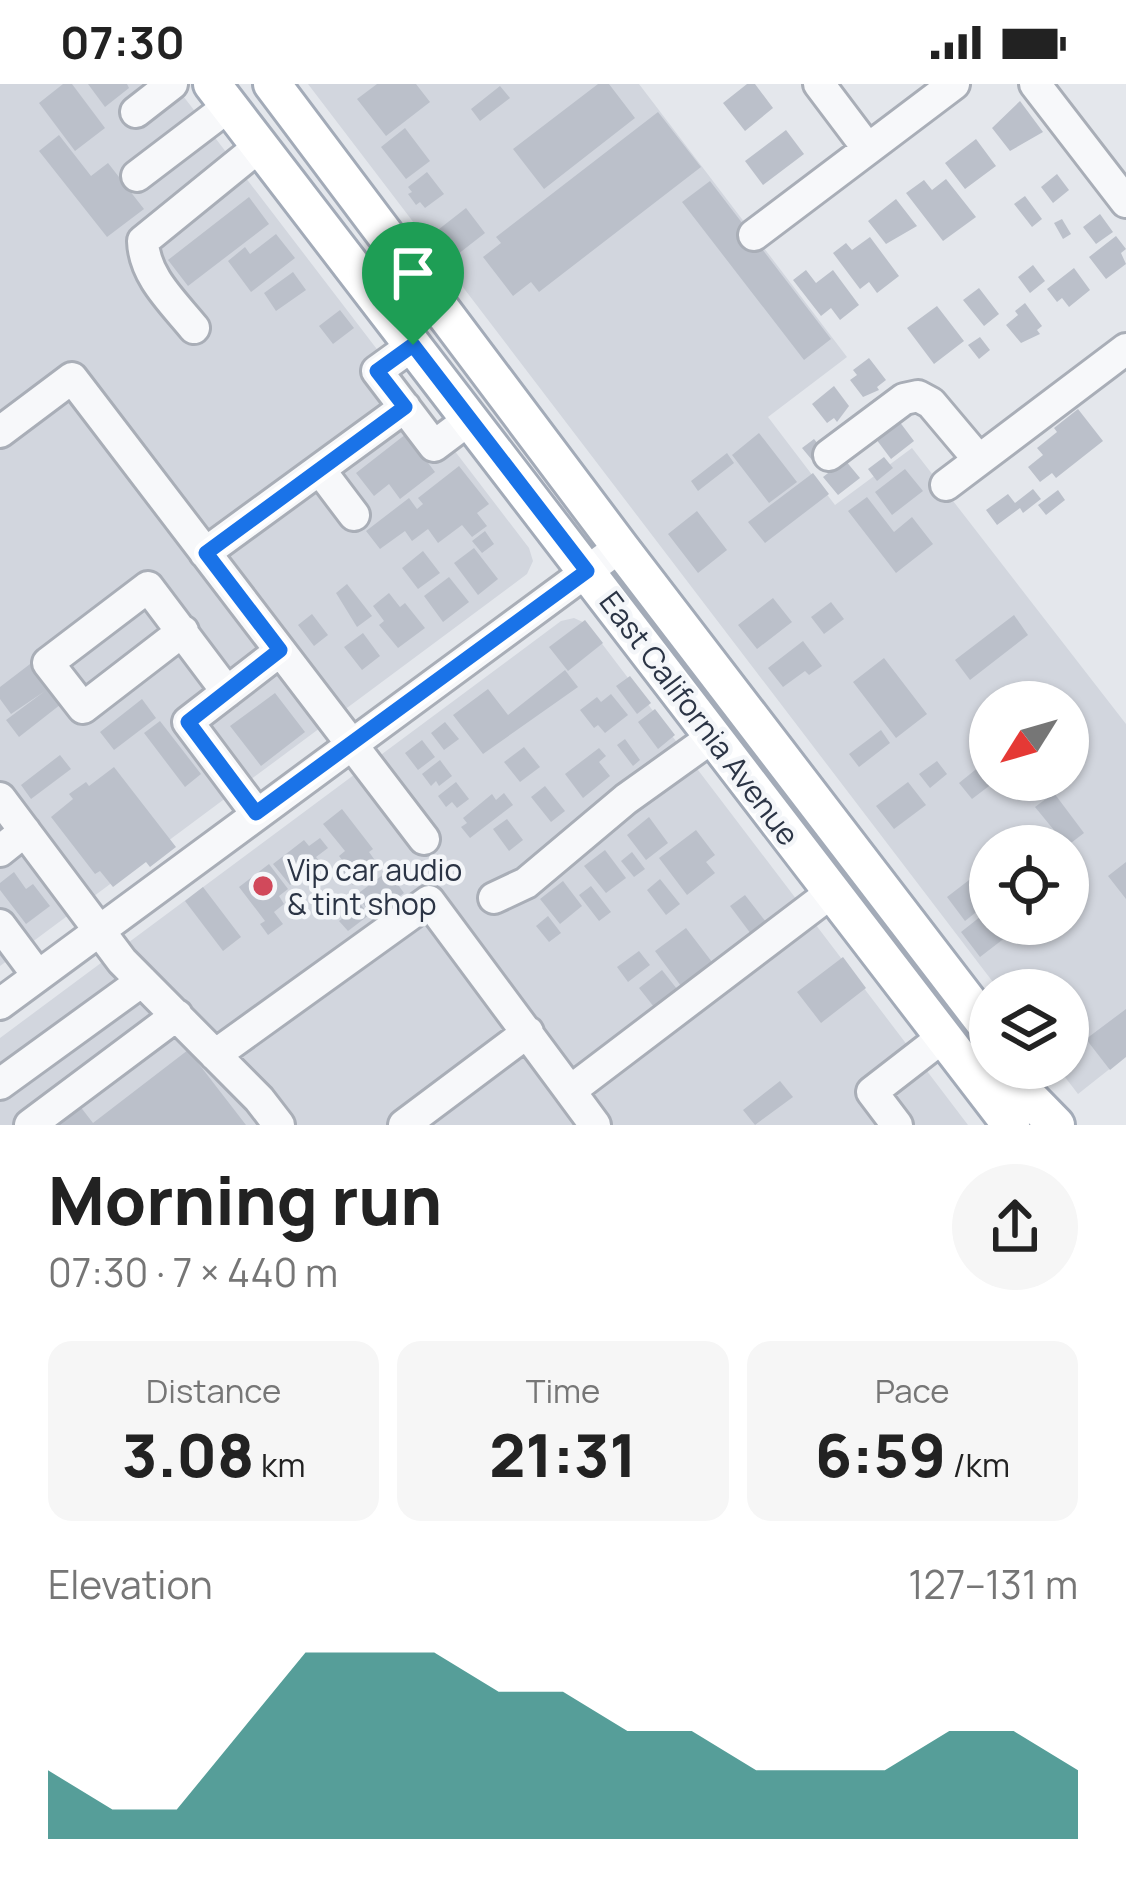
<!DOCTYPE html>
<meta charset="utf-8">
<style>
body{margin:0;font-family:Manrope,sans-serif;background:#f6f6f6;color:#222;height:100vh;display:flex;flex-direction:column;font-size:45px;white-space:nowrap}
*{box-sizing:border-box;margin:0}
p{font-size:39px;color:#767676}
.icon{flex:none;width:66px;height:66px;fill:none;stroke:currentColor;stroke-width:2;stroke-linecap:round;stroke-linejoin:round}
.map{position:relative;height:1041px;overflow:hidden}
.details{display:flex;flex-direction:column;background:#fff;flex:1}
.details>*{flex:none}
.needle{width:78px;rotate:233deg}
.buttons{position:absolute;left:969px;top:597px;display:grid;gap:24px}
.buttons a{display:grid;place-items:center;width:120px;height:120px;border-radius:50%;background:#fff;box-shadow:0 3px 9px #0004;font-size:60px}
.pin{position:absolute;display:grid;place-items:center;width:102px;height:102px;color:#fff;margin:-123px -51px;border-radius:50% 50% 50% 0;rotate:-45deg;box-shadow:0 0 12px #0007}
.pin .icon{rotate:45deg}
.round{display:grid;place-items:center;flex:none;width:126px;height:126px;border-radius:63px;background:#f6f6f6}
.overview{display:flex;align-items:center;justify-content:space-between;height:204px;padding:0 48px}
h1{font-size:66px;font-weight:800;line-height:90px}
.figures{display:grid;grid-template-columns:repeat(3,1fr);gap:18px;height:204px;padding:12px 48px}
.figures div{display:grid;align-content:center;border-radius:24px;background:#f6f6f6;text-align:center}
.figures b{font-size:60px;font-weight:800}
.figures small{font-size:33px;font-weight:400}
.figures p{font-size:33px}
.chart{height:336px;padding:24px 48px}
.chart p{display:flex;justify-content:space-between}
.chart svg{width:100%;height:216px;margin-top:12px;fill:#0f766e;opacity:.7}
.status{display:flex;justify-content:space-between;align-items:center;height:84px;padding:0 60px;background:#fff;direction:ltr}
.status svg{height:33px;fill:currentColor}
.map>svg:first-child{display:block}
.built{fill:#d2d6de;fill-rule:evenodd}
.building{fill:#bbc0ca}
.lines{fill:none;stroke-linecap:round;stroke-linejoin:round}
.minor-casing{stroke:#a9aeb7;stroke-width:36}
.major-casing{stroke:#a3abb8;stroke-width:42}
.minor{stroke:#f7f8fa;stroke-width:30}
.major{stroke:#fff;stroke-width:36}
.route-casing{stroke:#fff;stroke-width:24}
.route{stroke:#1a73e8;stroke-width:15}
.poi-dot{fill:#d1495b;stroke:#f4f6f9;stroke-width:4.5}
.labels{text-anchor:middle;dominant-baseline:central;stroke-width:9;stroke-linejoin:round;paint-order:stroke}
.street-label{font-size:30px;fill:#2b3445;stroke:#f4f6f9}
.poi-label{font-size:30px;fill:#2b3445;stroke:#f4f6f9;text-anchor:start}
</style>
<div class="status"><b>07:30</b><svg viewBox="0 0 49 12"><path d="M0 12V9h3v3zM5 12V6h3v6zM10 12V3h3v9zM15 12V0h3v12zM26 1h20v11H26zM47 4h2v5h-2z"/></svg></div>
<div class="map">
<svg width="1126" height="1041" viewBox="0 0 1126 1041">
<rect width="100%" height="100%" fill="#e4e7ec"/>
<path class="built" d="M0,0H174L529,464L533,477L527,490L0,882Z
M308,0H639L847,273L768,333L835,421L912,364L1126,640V972L1078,1010L1058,984H1068V906H999ZM990,618H1068V696H990ZM990,762H1068V840H990Z
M574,534L587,540L968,1041H0V954L561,537Z"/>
<path class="building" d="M63,0H72L105,44L75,67L39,19Z
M88,0H127L129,4L105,23Z
M377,0H416L430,18L386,52L357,15Z
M598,0H609L635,34L544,105L513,65Z
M747,0H755L773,24L745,47L723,19Z
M500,2L510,14L480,37L471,25Z
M1020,17L1043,48L1010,67L992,44Z
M658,28L701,83L539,208L531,198L513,212L483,173L501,159L496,153Z
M405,44L430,77L406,95L381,63Z
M786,46L804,70L763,101L745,77Z
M59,51L91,92L108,79L144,125L107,153L39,67Z
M976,55L996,82L965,105L945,79Z
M427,88L444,110L425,124L420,118L416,121L408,110L412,108L408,103Z
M1057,90L1069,106L1053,119L1041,103Z
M946,95L976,133L943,157L906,109L924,96L932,106Z
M710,97L831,255L804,276L682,118Z
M1025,112L1042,135L1032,143L1014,120Z
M249,113L269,140L188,202L168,176Z
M896,115L917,142L886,160L868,137Z
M466,124L485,149L453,174L434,149Z
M1100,130L1113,148L1096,160L1083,143Z
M1062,135L1071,150L1063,155L1054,139Z
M276,150L295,174L251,208L228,177L245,163L250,170Z
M1116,152L1126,165L1121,169L1126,180L1106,195L1089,173Z
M870,153L899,192L877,209L869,198L860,205L833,169L846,159L852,166Z
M1033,181L1045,197L1030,209L1018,193Z
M1074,184L1090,206L1069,223L1062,214L1057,218L1047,205Z
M806,186L816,199L833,186L859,221L840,236L831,224L821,232L793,196Z
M293,188L306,206L276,227L264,209Z
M979,204L999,230L984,242L963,216Z
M1025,219L1042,242L1037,246L1040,250L1021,259L1006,241L1018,231L1015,227Z
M937,222L964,257L934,280L907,244Z
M340,226L354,244L333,260L319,242Z
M980,253L990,266L979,275L968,261Z
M869,274L886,296L877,303L879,306L863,313L850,296L857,291L853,286Z
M834,302L849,322L837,338L834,334L827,339L812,320Z
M1078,325L1103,357L1056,394L1052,389L1040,398L1028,383L1043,371L1037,364L1057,348L1054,344Z
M899,337L914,357L891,375L876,355Z
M759,349L797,398L769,419L732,371Z
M406,350L435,388L400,415L389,400L374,412L356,389Z
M814,355L824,367L812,376L802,364Z
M727,369L734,379L698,407L691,397Z
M884,373L893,384L877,397L868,385Z
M845,376L860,394L838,411L823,393Z
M459,382L489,420L477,429L487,442L472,453L462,441L438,459L428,445L412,457L405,447L380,465L366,447L409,414L417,425L423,420L418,414Z
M905,385L923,407L892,431L875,408Z
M813,389L829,410L765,459L748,438Z
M1033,405L1041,415L1023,429L1020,424L997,441L986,426L1008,410L1015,419Z
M1058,406L1065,416L1046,431L1038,421Z
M867,413L894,448L912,433L933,460L896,489L848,427Z
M697,427L727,466L698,489L668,450Z
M485,447L494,460L482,469L472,457Z
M474,464L498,495L478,511L454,479Z
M423,467L440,489L418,505L402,484Z
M449,493L469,518L443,538L424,512Z
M347,500L372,532L357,543L336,509Z
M389,509L400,523L405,519L425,544L398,564L379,541L384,537L373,522Z
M773,514L792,538L757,565L738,541Z
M831,518L844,535L824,550L811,533Z
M312,530L328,551L314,562L298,541Z
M1014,531L1028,551L970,596L955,576Z
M585,536L603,559L568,587L549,563Z
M363,549L380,572L362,586L344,563Z
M803,557L822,582L809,591L805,587L783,603L768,584Z
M884,574L927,630L896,654L853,598Z
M34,577L65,617L19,653L6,636L45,607L11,630L0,615V603Z
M565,586L578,603L483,670L453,631L488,605L508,631Z
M630,592L651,619L637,630L616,602Z
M275,609L305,648L261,682L230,642Z
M611,610L628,631L605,649L598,641L594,644L580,626L597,613L601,618Z
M142,615L156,634L114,666L100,648Z
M655,625L675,651L658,665L638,638Z
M160,637L201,690L185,703L144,649Z
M445,638L459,655L444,666L431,649Z
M881,646L890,659L859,683L849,670Z
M625,655L640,676L633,682L617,661Z
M422,656L435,673L418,686L405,669Z
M524,663L540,683L520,698L504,678Z
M599,664L606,672L599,678L610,692L583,714L565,690Z
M60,671L71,685L31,715L21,701Z
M440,676L452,692L439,702L436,697L431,702L422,690Z
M937,677L947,690L930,704L919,690Z
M980,682L993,699L972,715L959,699Z
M114,683L176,763L150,783L146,778L113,803L100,787L95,790L51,733L73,715L69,710L86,698L89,702Z
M456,698L469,715L457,724L452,718L446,723L438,712Z
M908,698L926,721L894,745L876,722Z
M545,702L565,727L551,738L531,713Z
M504,709L513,721L470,754L461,743L467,739L463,734L492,710L496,716Z
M1054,709L1084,749L1067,762L1035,723Z
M342,725L373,765L369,768L379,782L353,801L341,785L346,781L339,772L345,767L323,740Z
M649,733L668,759L646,776L627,751Z
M507,735L523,756L509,767L493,745Z
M696,746L715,771L706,778L715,789L687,811L659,774Z
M320,754L328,764L316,773L320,778L290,801L273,780L304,756L309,762Z
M605,766L626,794L606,809L584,782Z
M632,768L645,785L634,793L621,777Z
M1126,778V815L1108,792Z
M269,780L288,805L279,812L284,820L274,828L283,840L268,851L260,840L265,837L239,803Z
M990,780V817L965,837L947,813Z
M388,787L404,809L373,832L356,811Z
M14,788L26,805L33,800L50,822L26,840L0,806V799Z
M660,795L680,820L666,831L647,806Z
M563,797L582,822L560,840L540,815Z
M591,802L611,828L599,837L579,811Z
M203,803L241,853L223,867L185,817Z
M745,811L766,838L751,850L730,822Z
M361,821L369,831L348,847L339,837Z
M990,825V840H1023L980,873L961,848Z
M548,832L561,849L549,858L536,842Z
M686,844L712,878L681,902L655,867Z
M639,867L650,881L628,898L617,883Z
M843,873L866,904L821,939L797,908Z
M662,886L677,905L654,923L639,904Z
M1126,925V973L1110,986L1086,955Z
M188,966L246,1041H45L76,1017L93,1039Z
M780,997L793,1013L755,1041L743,1026Z"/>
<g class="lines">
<defs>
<path id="minor" d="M819,0L868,65
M1035,0L1126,118
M136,28L172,0
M137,92L229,22
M754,151L954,0
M194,244C173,218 144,192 143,157L260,62
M413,261L377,287L434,362L470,335
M0,348L72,294L424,755
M829,371L904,315L918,312L931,319L979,376
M320,386L354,431
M946,401L1126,265
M205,469L405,323
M183,547L83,624L48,579L148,503L227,608
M0,714L122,877L259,1015L279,1041
M256,729L188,638L280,567
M0,767L25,747
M494,814L526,799L626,715L714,652
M0,841L38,892
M0,920L620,463
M215,971L429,817L570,1007
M0,1000L142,897
M30,1041L177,931
M404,1041L528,948
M595,1041L570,1007L832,808
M897,1041L872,1008L943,953"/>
<path id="major" d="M212,0L1011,1041
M272,0L620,463L990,946
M1000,984L1056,1041"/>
</defs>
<use href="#minor" class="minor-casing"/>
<use href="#major" class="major-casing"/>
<use href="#minor" class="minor"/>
<use href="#major" class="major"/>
</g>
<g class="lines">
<defs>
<path id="route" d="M413,261L587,487L256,729L188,638L280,566L206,469L405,323L377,287Z"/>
</defs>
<use href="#route" class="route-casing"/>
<use href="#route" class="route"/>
</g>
<circle class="poi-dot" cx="263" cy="802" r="12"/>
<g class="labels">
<g class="street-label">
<text transform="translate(700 634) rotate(53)">East California Avenue</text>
</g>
<g class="poi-label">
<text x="287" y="785">Vip car audio<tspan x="287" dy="34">&amp; tint shop</tspan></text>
</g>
</g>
</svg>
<div class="buttons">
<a><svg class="needle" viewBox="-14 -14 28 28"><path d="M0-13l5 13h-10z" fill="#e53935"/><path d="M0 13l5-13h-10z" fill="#767676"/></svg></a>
<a><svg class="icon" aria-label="locate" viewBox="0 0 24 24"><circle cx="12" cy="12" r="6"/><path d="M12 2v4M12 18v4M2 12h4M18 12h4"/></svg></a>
<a><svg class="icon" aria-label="layers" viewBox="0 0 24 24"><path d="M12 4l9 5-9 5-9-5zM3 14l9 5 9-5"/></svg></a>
</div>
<div class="pin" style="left:413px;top:261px;background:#1e9e55"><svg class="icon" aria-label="arrive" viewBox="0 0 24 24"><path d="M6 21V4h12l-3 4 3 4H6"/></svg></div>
</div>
<section class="details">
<div class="overview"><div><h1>Morning run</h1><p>07:30 · 7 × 440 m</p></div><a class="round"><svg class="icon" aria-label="share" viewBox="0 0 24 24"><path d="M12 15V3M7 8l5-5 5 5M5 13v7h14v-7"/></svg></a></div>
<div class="figures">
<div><p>Distance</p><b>3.08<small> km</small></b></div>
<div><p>Time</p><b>21:31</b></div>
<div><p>Pace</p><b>6:59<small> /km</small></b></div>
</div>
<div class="chart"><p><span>Elevation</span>127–131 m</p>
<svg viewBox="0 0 160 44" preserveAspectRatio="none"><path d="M0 44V30L10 38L20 38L30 22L40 6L50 6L60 6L70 14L80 14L90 22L100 22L110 30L120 30L130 30L140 22L150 22L160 30V44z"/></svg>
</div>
</section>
